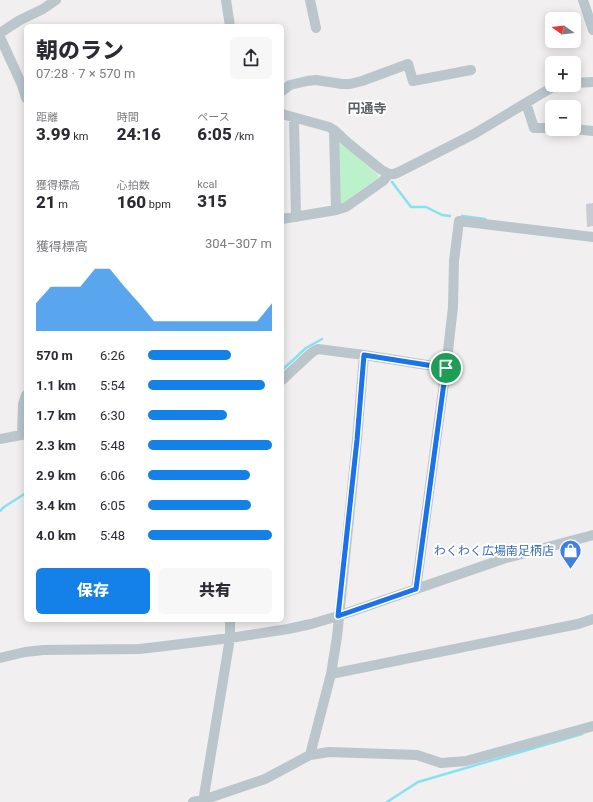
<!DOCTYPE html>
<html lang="ja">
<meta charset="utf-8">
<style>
body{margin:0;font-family:Roboto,"Noto Sans JP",sans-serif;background:#f7f7f7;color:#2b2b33;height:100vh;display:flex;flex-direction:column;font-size:15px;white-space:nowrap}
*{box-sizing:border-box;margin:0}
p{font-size:13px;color:#7c7c81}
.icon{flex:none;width:22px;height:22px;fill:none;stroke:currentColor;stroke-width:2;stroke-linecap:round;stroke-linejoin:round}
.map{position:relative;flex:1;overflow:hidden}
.details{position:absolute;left:24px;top:24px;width:260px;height:598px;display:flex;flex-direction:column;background:#fff;border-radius:6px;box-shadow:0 2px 10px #0003}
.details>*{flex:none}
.needle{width:26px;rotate:285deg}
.buttons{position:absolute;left:545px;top:12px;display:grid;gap:8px}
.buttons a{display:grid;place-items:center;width:36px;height:36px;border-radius:6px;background:#fff;box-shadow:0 2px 10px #0003;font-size:20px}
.pin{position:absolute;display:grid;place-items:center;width:34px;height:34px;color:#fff;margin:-17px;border:2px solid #fff;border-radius:50%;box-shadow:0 1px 4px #0007}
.round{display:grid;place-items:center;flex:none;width:42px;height:42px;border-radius:6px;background:#f7f7f7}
.headline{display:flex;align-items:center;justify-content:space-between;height:68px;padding:0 12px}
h1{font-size:22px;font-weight:800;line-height:30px}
.figures{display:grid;grid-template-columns:repeat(3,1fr);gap:6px;height:68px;padding:4px 12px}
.figures div{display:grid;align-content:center}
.figures b{font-size:17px;font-weight:800}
.figures small{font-size:11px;font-weight:400}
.figures p{font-size:11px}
.chart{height:112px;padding:8px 12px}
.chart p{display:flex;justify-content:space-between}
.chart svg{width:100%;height:72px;margin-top:4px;fill:#1381e7;opacity:.7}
.button{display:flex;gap:8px;margin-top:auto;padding:8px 12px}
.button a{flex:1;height:46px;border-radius:6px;background:#1381e7;color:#fff;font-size:16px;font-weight:800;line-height:46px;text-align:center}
.button a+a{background:#f7f7f7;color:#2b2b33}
ul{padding:0 12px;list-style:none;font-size:13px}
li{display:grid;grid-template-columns:64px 48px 1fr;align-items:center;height:30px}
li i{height:10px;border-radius:5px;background:#1381e7}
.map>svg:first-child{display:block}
.green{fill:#bcf1cc}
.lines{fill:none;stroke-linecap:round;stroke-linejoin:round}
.stream{stroke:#87e2ef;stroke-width:2.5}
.building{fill:#c8ccd2}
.minor{stroke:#bac5cc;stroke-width:10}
.route-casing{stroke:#fff;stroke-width:8}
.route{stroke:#1a73e8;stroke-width:5}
.labels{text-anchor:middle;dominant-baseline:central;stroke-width:4;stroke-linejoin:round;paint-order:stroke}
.shop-label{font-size:12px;fill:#366cbe;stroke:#fff;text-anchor:end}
.neighbourhood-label{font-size:13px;font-weight:bold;fill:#5b6064;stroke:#fff}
</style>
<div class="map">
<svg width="593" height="802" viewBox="0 0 593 802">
<rect width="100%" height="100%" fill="#f1efef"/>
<path class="green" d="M339,141L379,176L378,178L343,203L338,204Z"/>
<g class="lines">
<path class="stream" d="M392,182L411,207H426L442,215L450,216
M462,216L485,219
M282,370L306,348L322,339
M0,511L4,507L26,493
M387,802L418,782L582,734"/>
</g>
<path class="building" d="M593,203V226L587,227L586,204Z"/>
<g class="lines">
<path class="minor" d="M226,0L230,26
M310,0L316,28
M583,0L593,30
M0,33L20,20L43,9L56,0
M0,37L22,85L26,98
M574,83L593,82
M282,91L290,85L307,81L316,80L342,84H350L362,81L408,64L413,81L471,70
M526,103L534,128H552
M282,114L329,127L334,130L348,143L380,169L389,174
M294,118L296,217
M573,129L593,131
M334,130L336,210
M282,219L336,210L346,207L383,181L389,174H394L399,172L474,134L556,85
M282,380L310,354L314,351L318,349L364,355L446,368
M22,435L23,404L26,395
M0,439L26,434
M416,589L446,368L453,307L454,261L459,221L593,237
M0,658L25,652L43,650L139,649L157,647L230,638L288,629L311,624L338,616L506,558L593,535
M331,674L578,624L593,619
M310,755L331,674L337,637L357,440L364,355
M193,802L203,800L265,779L310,755L329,752L417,755L441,763L466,761L593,726
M203,802L230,638V620"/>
</g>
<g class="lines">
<defs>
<path id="route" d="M364,355L446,368L416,589L338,616L357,440Z"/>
</defs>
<use href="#route" class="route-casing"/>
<use href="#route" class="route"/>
</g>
<defs>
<symbol id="shop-pin" viewBox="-11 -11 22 30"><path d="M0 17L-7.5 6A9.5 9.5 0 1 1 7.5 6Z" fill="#3f7fe0" stroke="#fff"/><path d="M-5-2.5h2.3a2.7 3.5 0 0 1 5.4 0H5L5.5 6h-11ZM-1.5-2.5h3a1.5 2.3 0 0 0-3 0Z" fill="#fff"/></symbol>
</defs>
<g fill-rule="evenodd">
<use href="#shop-pin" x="558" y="538" width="25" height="34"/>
</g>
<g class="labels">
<g class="shop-label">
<text x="554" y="551">わくわく広場南足柄店</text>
</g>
<g class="neighbourhood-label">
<text x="367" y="108">円通寺</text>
</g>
</g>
</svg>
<div class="buttons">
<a><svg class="needle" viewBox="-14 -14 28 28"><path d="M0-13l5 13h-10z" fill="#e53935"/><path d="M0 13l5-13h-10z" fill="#7c7c81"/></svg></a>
<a>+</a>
<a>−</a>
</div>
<div class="pin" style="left:446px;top:368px;background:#1e9e55"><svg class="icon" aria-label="arrive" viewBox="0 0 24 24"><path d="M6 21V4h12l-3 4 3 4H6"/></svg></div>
<section class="details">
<div class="headline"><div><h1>朝のラン</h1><p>07:28 · 7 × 570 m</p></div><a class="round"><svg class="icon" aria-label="share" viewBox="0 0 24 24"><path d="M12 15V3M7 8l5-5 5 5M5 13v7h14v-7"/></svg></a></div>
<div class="figures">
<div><p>距離</p><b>3.99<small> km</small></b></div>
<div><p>時間</p><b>24:16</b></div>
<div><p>ペース</p><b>6:05<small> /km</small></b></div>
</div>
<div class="figures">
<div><p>獲得標高</p><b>21<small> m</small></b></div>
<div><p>心拍数</p><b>160<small> bpm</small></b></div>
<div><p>kcal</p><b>315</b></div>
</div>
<div class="chart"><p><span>獲得標高</span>304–307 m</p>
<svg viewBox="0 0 160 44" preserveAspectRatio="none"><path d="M0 44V27L10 17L20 17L30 17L40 6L50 6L60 17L70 27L80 38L90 38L100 38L110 38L120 38L130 38L140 38L150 38L160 27V44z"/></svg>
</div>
<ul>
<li><b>570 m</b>6:26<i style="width:67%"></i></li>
<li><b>1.1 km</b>5:54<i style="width:94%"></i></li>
<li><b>1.7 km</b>6:30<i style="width:64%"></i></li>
<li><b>2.3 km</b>5:48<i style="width:100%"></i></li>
<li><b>2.9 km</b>6:06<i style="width:82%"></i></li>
<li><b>3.4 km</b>6:05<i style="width:83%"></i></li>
<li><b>4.0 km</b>5:48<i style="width:100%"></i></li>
</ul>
<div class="button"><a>保存</a><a>共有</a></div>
</section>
</div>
